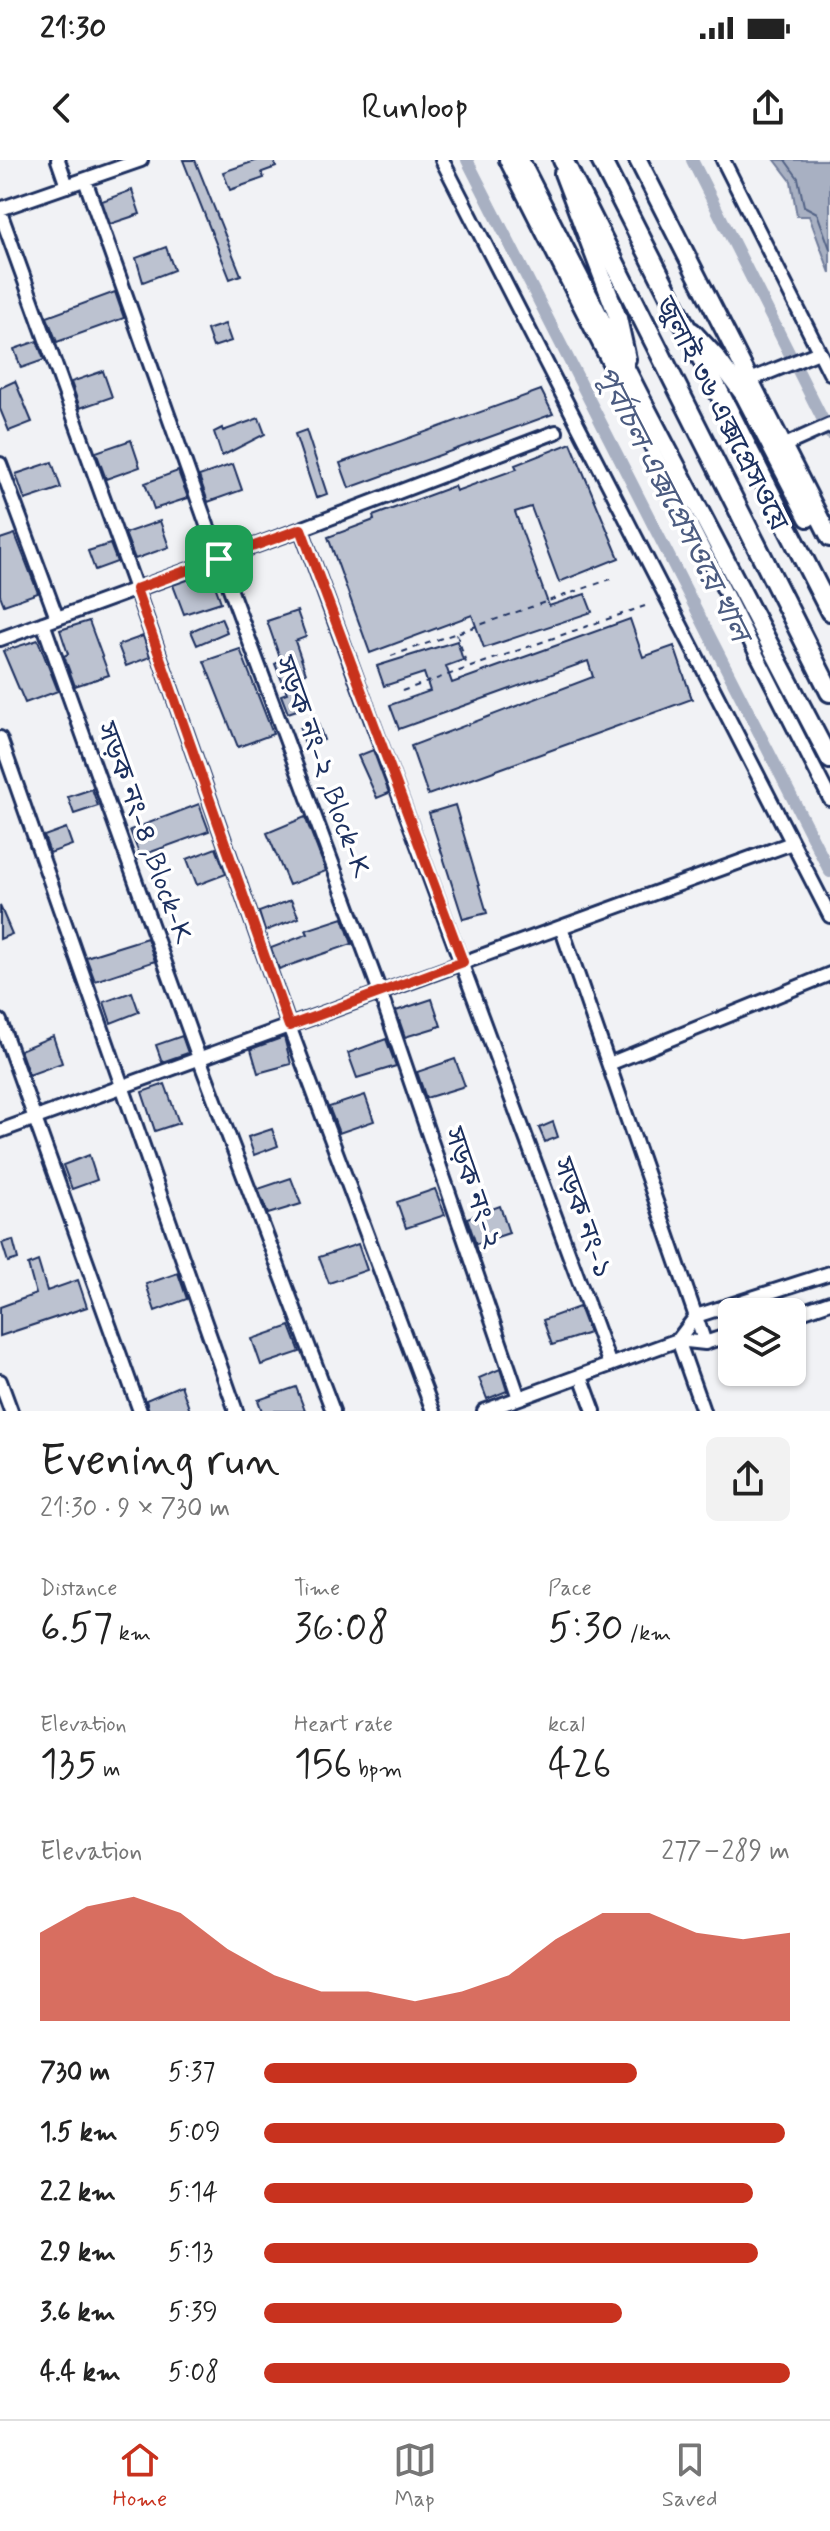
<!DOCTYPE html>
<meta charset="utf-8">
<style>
body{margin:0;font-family:Mynerve,"Noto Sans Bengali",sans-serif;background:#f2f2f2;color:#222;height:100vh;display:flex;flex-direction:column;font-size:30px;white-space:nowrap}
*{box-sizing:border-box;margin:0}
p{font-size:26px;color:#767676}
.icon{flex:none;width:44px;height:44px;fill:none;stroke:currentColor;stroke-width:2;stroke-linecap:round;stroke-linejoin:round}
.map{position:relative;height:1251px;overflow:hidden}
.side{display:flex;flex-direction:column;background:#fff;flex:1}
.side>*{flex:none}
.controls{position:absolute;left:718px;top:1138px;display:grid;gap:16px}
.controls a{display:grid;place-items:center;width:88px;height:88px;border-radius:12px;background:#fff;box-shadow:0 2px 6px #0004;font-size:40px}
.pin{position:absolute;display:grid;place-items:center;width:68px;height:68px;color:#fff;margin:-34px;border-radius:16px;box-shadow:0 4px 12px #0006}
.round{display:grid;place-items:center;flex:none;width:84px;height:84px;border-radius:12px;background:#f2f2f2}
.headline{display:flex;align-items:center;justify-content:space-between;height:136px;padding:0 40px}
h1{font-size:44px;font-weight:600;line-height:60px}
.figures{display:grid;grid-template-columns:repeat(3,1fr);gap:12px;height:136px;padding:8px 40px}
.figures div{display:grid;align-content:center}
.figures b{font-size:40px;font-weight:600}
.figures small{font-size:22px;font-weight:400}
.figures p{font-size:22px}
.chart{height:224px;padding:16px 40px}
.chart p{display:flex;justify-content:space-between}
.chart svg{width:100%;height:144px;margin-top:8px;fill:#c8321e;opacity:.7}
ul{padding:0 40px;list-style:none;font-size:26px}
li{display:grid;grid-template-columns:128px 96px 1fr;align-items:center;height:60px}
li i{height:20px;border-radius:10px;background:#c8321e}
.status{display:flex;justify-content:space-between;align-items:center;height:56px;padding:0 40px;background:#fff;direction:ltr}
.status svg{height:22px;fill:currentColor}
header{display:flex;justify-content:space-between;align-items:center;height:104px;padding:0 40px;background:#fff;font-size:36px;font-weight:600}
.tab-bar{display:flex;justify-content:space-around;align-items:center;height:112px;border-top:2px solid #e0e0e0;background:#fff;font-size:22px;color:#767676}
.tab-bar a{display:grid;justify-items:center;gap:4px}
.tab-bar .current{color:#c8321e}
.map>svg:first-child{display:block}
.water{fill:#a8b0c2;stroke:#707c9a;stroke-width:2}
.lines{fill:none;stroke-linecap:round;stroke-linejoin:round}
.shore{stroke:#536386;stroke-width:2}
.canal{stroke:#a8b0c2;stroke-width:12}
.building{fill:#bcc2d0;stroke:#1b2f5e;stroke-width:2}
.minor-casing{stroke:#1b2f5e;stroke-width:18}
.major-casing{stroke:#1b2f5e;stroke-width:22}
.highway-casing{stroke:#1b2f5e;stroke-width:24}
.path{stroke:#1b2f5e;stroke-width:2;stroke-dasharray:6 6;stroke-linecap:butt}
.minor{stroke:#fff;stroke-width:12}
.major{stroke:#fff;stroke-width:16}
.highway{stroke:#fff;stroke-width:18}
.route-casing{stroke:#fff;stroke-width:16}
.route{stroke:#c8321e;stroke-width:10}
.labels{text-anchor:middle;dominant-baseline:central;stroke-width:7;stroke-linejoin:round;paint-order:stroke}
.street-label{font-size:28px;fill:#1b2f5e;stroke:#fff}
.water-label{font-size:30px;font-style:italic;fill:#4c5c81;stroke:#fff}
</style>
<div class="status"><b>21:30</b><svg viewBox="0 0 49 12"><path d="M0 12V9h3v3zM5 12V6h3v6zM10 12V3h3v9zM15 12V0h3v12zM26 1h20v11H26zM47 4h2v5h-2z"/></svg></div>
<header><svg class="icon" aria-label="back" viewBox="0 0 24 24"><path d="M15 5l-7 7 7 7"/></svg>Runloop<svg class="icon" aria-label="share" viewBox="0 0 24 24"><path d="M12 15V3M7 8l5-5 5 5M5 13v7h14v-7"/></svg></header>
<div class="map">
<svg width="830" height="1251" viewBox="0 0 830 1251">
<rect width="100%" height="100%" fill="#f1f2f5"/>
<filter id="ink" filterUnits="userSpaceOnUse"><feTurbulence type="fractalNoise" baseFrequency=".0125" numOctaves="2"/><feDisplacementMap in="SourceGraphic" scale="16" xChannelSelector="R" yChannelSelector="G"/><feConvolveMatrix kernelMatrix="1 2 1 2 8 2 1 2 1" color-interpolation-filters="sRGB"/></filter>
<g filter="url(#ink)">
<path class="water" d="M775,0H830V113L809,56H797L791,21Z"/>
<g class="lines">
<path class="shore" d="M785,0L798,18L804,46L817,53L830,89"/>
<path class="canal" d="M467,0L830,712
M692,0L830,274"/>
</g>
<path class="building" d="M183,0H195L241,115L230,119Z
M258,0H274L276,7L262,12L264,18L230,30L223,12Z
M132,30L140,54L110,64L102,41Z
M166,87L174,110L143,122L136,98Z
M115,132L124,158L57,182L47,157Z
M225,164L231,181L213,187L207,170Z
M37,181L44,200L21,208L14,189Z
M103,211L112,237L80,248L71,222Z
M15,221L32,262L9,271L0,249V228Z
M541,230L553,254L349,328L340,303Z
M259,258L265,274L222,296L214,272L222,268L223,271Z
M306,270L327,334L316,338L295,274Z
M131,280L140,307L106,319L96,292Z
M571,283L619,398L559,422L531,347L515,352L549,446L585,434L592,452L484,488L472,455L370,493L328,377L374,360L373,356L454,326L456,331L517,309L515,305Z
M52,302L61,328L25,340L16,314Z
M233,304L242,330L208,342L199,316Z
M178,311L188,338L154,349L145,323Z
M160,361L169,387L135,399L125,373Z
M15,374L38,433L4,445L0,435V379Z
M110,384L117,402L95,410L88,391Z
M210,412L221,442L184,454L173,425Z
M297,451L306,477L295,481L306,513L302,515L312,545L288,553L281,535L287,533L275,504L281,501L267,461Z
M221,458L227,472L197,485L191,471Z
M630,459L643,497L674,486L692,539L428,635L411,586L593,517L588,501L399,569L390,545L430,531L424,513L384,526L377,506L457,481L463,500L446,506L452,523Z
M89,461L109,515L75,526L64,496L68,494L60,470Z
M143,476L150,497L126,506L118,485Z
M38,480L58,531L25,543L3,491Z
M240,489L273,574L238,587L204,501Z
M317,561L324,580L306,587L300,568Z
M373,590L389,633L377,638L358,596Z
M92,629L98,646L74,654L68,637Z
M199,644L209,671L140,696L130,670Z
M455,645L487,753L463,759L429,653Z
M305,657L326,711L289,725L267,673Z
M66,668L72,685L50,693L44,676Z
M216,688L226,714L197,725L187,699Z
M291,740L299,758L265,771L259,752Z
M0,746L12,774L0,779Z
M343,758L352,784L279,809L271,788L308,774L306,770Z
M147,778L155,801L95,821L86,797Z
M132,832L139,852L111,863L104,842Z
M432,839L441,866L405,877L396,851Z
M53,876L62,903L29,915L20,890Z
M182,876L188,893L162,902L156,885Z
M284,877L291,904L258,913L251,889Z
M386,879L396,906L357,918L348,893Z
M455,899L465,926L426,938L417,912Z
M165,924L179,963L155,971L142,932Z
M365,935L374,961L339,973L329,947Z
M553,962L558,977L545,982L539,968Z
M272,969L278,986L254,995L248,977Z
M89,995L97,1020L72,1029L63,1005Z
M291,1018L301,1044L268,1054L258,1029Z
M435,1029L445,1055L406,1068L397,1042Z
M500,1046L509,1073L476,1084L467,1058Z
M13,1080L18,1099L8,1102L2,1083Z
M358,1084L367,1110L329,1123L319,1097Z
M38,1101L47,1131L78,1120L87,1147L0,1176V1147L36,1134L28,1105Z
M178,1113L187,1139L155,1151L146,1124Z
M579,1147L589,1173L552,1185L543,1160Z
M290,1166L300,1192L261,1205L252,1179Z
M500,1209L507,1231L487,1239L479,1218Z
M181,1225L190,1251H149L146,1240Z
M296,1227L305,1251H262L258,1240Z"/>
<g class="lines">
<defs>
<path id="minor" d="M58,0L67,26
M442,0L830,756
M506,0L830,639
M723,0L830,213
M85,20L219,399L380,832L519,1238
M0,49L141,0
M0,52L136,429L289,866L433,1251
M750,220L819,192
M783,286L830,265
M0,304L57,458
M301,369L610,1205
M43,463L199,898L333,1251
M0,479L301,369L556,272
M0,578L236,1251
M561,767L705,1183
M0,861L140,1251
M609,904L830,814
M0,971L792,683
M792,1155L830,1142
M678,1180L696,1156L830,1113
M678,1180L703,1251
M581,1216L594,1251
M0,1221L11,1251
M484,1251L678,1180L705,1183L732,1174"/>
<path id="major" d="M520,0L640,236L830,600
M638,0L830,378
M563,13L618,158L627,199
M692,171L716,197L744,235L808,358"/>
<path id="highway" d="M563,0L830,532
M601,0L830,451"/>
</defs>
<use href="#minor" class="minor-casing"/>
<use href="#major" class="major-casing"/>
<use href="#highway" class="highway-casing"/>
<path class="path" d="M457,474L467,506
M391,496L611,419
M402,531L645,446"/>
<use href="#minor" class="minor"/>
<use href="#major" class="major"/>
<use href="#highway" class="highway"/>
</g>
</g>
<g class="lines" filter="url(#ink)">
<defs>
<path id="route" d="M301,369L463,802L289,866L136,429Z"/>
</defs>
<use href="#route" class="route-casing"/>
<use href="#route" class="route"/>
</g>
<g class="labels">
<g class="street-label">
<text transform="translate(721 254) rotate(63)">জুলাই ৩৬ এক্সপ্রেসওয়ে</text>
<text transform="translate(322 607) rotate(70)">সড়ক নং-২ ,Block-K</text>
<text transform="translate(144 673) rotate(70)">সড়ক নং-৪ ,Block-K</text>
<text transform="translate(472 1028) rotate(71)">সড়ক নং-২</text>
<text transform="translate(582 1058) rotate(70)">সড়ক নং-১</text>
</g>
<g class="water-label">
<text transform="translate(672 344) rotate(63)">পূর্বাচল এক্সপ্রেসওয়ে খাল</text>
</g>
</g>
</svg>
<div class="controls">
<a><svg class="icon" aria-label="layers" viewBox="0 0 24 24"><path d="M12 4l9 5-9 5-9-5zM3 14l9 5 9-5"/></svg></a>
</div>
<div class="pin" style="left:219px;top:399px;background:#1e9e55"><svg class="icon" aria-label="arrive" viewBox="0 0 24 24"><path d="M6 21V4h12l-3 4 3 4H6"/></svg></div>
</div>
<section class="side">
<div class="headline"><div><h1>Evening run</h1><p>21:30 · 9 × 730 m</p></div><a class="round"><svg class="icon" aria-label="share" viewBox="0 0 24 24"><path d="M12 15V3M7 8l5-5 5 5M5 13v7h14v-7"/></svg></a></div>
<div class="figures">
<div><p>Distance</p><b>6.57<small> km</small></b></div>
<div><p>Time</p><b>36:08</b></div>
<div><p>Pace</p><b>5:30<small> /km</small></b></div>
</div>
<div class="figures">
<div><p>Elevation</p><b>135<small> m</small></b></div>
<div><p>Heart rate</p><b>156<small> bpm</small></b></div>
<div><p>kcal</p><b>426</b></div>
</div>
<div class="chart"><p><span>Elevation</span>277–289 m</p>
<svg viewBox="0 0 160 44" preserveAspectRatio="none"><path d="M0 44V17L10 9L20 6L30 11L40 22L50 30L60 35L70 35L80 38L90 35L100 30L110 19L120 11L130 11L140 17L150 19L160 17V44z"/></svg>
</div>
<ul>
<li><b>730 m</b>5:37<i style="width:71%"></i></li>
<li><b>1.5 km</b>5:09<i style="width:99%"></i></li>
<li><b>2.2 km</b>5:14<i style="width:93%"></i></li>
<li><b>2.9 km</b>5:13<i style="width:94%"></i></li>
<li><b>3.6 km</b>5:39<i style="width:68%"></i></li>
<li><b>4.4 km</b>5:08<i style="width:100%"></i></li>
</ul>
</section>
<nav class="tab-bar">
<a class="current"><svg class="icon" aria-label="home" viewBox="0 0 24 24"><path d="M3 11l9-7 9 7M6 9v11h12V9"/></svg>Home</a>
<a><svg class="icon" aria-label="map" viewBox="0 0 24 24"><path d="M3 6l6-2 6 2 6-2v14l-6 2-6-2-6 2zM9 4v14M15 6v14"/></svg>Map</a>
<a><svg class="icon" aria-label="saved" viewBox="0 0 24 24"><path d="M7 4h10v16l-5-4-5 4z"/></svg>Saved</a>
</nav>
